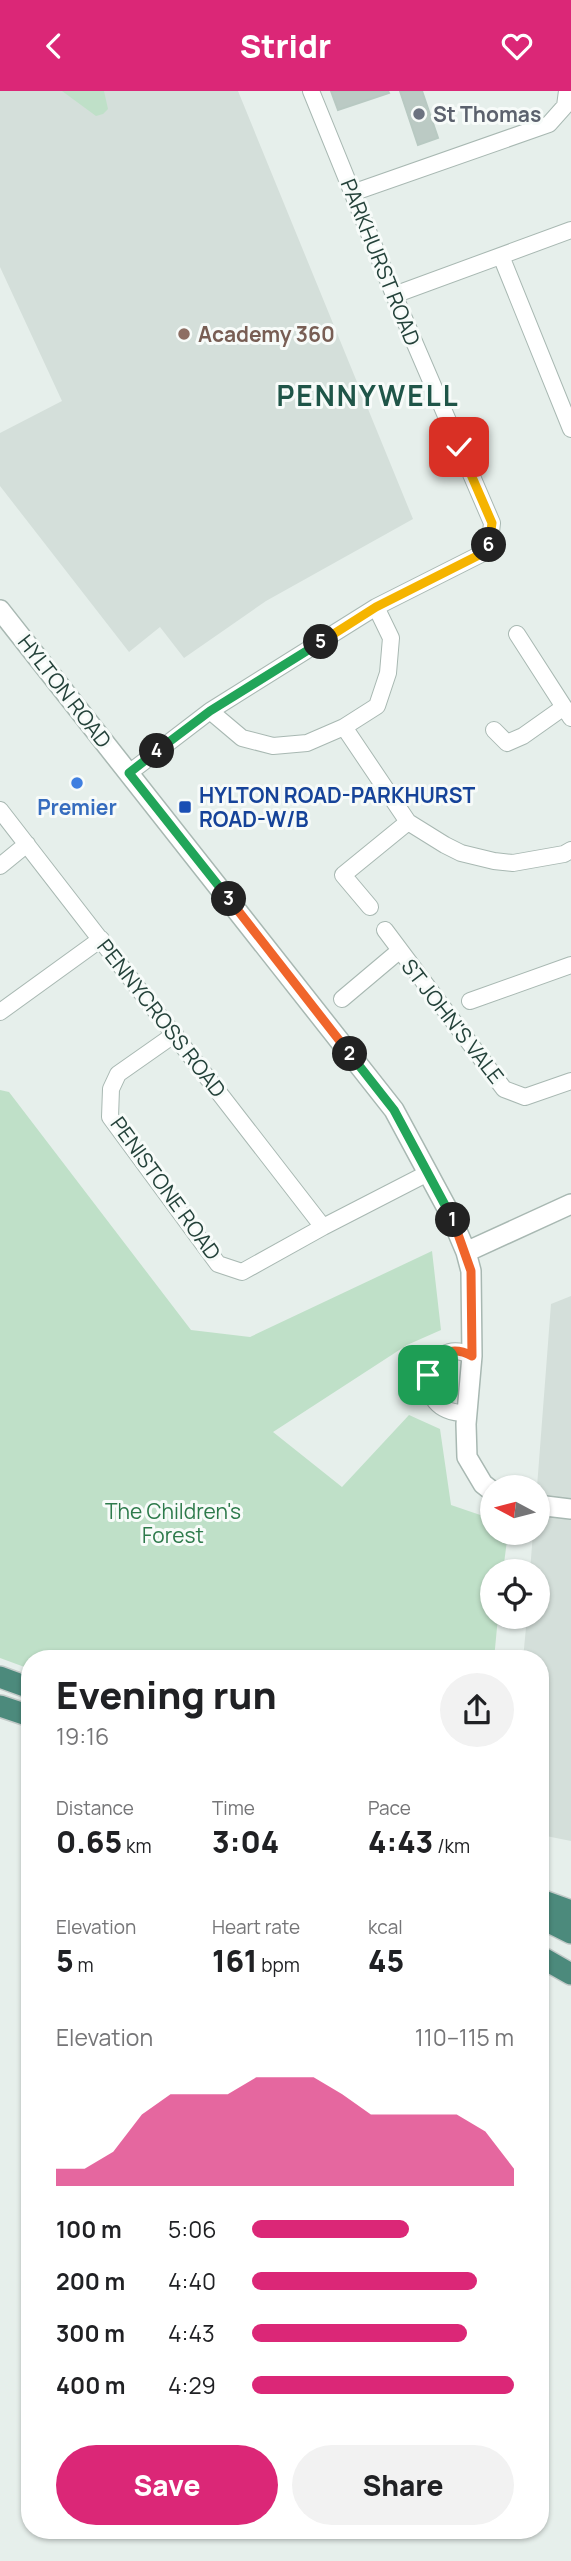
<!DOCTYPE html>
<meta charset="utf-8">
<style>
body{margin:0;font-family:Manrope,sans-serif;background:#f2f2f2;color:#202124;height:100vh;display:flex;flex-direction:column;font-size:26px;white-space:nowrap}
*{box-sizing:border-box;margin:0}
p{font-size:23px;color:#757577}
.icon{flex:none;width:38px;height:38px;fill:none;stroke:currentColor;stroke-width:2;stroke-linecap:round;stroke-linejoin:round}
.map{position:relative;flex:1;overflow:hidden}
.side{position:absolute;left:21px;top:1559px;width:528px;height:889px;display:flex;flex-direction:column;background:#fff;border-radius:28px;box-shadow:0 2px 5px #0004}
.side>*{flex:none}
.needle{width:46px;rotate:277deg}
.tools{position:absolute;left:480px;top:1384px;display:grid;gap:14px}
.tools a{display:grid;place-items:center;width:70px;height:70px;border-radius:50%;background:#fff;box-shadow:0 2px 5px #0004;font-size:35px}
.pin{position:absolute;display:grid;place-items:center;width:60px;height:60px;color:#fff;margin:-30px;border-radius:14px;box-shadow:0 4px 10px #0006}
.km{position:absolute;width:35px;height:35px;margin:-18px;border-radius:50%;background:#222;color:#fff;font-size:19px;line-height:35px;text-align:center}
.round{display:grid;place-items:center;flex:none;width:74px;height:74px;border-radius:37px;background:#f2f2f2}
.headline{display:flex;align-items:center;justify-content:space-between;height:119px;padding:0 35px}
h1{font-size:38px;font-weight:800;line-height:52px}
.metrics{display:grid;grid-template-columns:repeat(3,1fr);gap:10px;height:119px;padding:7px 35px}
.metrics div{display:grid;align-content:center}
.metrics b{font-size:30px;font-weight:800}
.metrics small{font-size:19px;font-weight:400}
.metrics p{font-size:19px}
.chart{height:196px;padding:14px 35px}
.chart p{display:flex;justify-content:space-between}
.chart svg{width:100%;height:126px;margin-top:7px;fill:#db2777;opacity:.7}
.button{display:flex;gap:14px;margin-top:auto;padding:14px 35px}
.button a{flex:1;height:80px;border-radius:42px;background:#db2777;color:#fff;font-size:28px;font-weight:800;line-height:80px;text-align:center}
.button a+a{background:#f2f2f2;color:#202124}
ul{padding:0 35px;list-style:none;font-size:23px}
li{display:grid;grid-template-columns:112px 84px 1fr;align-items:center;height:52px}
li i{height:18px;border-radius:9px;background:#db2777}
header{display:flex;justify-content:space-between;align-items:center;height:91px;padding:0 35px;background:#db2777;color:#fff;font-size:32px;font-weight:800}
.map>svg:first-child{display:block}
.built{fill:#d4dfda}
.green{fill:#bfe0c8}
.building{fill:#bbcac4;stroke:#b8c9c2;stroke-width:2}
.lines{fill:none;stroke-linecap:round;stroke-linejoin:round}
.minor-casing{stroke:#a8b8b2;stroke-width:18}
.tertiary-casing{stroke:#a8b8b2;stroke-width:22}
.trunk-casing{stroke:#c2cac8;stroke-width:24}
.minor{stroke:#fff;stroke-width:16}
.tertiary{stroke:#fff;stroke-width:19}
.trunk{stroke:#4c8a7c;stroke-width:21}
.split-1-casing{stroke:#fff;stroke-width:14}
.split-2-casing{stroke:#fff;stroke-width:14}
.split-3-casing{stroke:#fff;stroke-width:14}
.split-4-casing{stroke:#fff;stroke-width:14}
.split-5-casing{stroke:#fff;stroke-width:14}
.split-6-casing{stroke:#fff;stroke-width:14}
.split-7-casing{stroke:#fff;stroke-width:14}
.split-1{stroke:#f0652b;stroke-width:9}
.split-2{stroke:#22a559;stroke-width:9}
.split-3{stroke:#f0652b;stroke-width:9}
.split-4{stroke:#22a559;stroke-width:9}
.split-5{stroke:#22a559;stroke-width:9}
.split-6{stroke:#f5b400;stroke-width:9}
.split-7{stroke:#f5b400;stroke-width:9}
.worship-dot{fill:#6b7280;stroke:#f7fbf9;stroke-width:2.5}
.education-dot{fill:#8d6e63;stroke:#f7fbf9;stroke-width:2.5}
.shop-dot{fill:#3f7fe0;stroke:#f7fbf9;stroke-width:2.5}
.transit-dot{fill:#1a4fb4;stroke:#f7fbf9;stroke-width:2.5}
.labels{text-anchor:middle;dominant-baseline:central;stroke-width:6;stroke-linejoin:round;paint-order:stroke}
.worship-label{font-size:21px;font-weight:bold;fill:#5b616d;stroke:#f7fbf9;text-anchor:start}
.street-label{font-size:21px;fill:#24423a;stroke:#f7fbf9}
.education-label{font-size:21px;font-weight:bold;fill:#785e54;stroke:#f7fbf9;text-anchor:start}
.transit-label{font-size:21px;font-weight:bold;fill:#164399;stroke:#f7fbf9;text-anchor:start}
.shop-label{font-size:21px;font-weight:bold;fill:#366cbe;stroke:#f7fbf9}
.park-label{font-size:21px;fill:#2d7a4b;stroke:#f7fbf9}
.district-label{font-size:28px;font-weight:bold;letter-spacing:2px;fill:#1f5548;stroke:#f7fbf9}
</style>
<header><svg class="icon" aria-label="back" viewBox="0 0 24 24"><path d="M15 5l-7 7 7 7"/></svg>Stridr<svg class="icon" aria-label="heart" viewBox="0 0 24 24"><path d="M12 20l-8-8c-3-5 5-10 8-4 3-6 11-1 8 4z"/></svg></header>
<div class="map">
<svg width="571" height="2470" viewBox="0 0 571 2470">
<rect width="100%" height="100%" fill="#e6efeb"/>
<path class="built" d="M0,0H238L413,428L266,510L184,567L160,536L129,561L0,395V342L62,310L0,176Z
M571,1205V1750L541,1744V1568H523L527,1526H537V1480H530L533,1442H537V1396L551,1213Z"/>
<path class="green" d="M62,0H104L108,18L103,23L96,25Z
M0,999L9,1001L191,1239L250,1246L432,1160L441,1239L407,1254L273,1341L342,1396L409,1324L440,1338L451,1414L492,1428V1442H508L503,1480H492V1526H498L494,1568H30V1578L0,1567Z"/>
<path class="building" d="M331,0H388L389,2L338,19Z
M400,0H422L438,47L418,54Z"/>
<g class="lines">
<defs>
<path id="minor" d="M311,0L394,204L492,432L489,459L376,516L210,620L242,647L273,655L307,652L344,636L377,615L388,582L391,547L376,516
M352,102L549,33L565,15L567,0
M501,165L571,338
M394,204L571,139
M517,543L571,627
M344,636L408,731L445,754L461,762L494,770L513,772L564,763L571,759
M494,639L507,652L523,645L564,616
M129,682L210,620
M0,719L323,1136
M0,775L27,753
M370,816L343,784L408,731
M385,839L504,998L525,1006L571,990
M342,908L399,860
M470,910L571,874
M0,921L101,848
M175,943L118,983L111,998L110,1026L218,1173L242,1181L323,1136L428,1082
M467,1322C406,1324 425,1240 472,1265"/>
<path id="tertiary" d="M0,519L394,1019L449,1121L466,1161L471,1180L472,1265L466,1333L467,1366L483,1393L492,1400
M466,1161L571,1113
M537,1414L571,1418"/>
<path id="trunk" d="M0,1586L30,1597
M0,1615L30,1625
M541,1809L571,1820
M541,1827L571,1842
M541,1866L571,1883"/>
</defs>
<use href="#minor" class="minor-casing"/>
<use href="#tertiary" class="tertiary-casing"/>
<use href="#trunk" class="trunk-casing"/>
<use href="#minor" class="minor"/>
<use href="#tertiary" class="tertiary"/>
<use href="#trunk" class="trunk"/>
</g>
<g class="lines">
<defs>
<path id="split-1" d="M428,1284C437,1262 451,1254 472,1265L471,1180L453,1129"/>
<path id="split-2" d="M350,963L394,1019L453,1129"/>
<path id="split-3" d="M229,808L350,963"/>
<path id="split-4" d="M157,660L129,682L229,808"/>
<path id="split-5" d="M157,660L210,620L321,551"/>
<path id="split-6" d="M321,551L376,516L489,459V454"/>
<path id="split-7" d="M459,356L492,432L489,454"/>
</defs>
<use href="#split-1" class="split-1-casing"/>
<use href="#split-2" class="split-2-casing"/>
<use href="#split-3" class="split-3-casing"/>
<use href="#split-4" class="split-4-casing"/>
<use href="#split-5" class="split-5-casing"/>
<use href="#split-6" class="split-6-casing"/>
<use href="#split-7" class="split-7-casing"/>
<use href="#split-1" class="split-1"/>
<use href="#split-2" class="split-2"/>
<use href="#split-3" class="split-3"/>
<use href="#split-4" class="split-4"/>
<use href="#split-5" class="split-5"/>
<use href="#split-6" class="split-6"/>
<use href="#split-7" class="split-7"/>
</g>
<circle class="worship-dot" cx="419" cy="23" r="7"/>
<circle class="education-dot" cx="184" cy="243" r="7"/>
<circle class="shop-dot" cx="77" cy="692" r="7"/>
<rect class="transit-dot" x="178" y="709" width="14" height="14" rx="3.5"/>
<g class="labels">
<g class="worship-label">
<text x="433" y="23">St Thomas</text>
</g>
<g class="street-label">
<text transform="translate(381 171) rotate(68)">PARKHURST ROAD</text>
<text transform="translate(65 600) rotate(52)">HYLTON ROAD</text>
<text transform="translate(162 927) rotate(52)">PENNYCROSS ROAD</text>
<text transform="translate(453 930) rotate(52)">ST JOHN'S VALE</text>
<text transform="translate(166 1097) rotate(54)">PENISTONE ROAD</text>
</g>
<g class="education-label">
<text x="198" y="243">Academy 360</text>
</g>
<g class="transit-label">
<text x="199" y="704">HYLTON ROAD-PARKHURST<tspan x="199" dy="24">ROAD-W/B</tspan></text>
</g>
<g class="shop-label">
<text x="77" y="716">Premier</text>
</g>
<g class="park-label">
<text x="173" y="1420">The Children's<tspan x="173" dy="24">Forest</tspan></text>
</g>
<g class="district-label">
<text x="368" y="304">PENNYWELL</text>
</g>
</g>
</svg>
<div class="tools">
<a><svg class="needle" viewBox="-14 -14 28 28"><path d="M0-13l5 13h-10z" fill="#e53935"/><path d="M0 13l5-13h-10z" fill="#757577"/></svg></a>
<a><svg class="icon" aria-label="locate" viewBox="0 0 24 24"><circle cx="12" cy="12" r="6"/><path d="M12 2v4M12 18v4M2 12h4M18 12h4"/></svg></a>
</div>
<div class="pin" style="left:428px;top:1284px;background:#1e9e55"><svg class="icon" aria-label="arrive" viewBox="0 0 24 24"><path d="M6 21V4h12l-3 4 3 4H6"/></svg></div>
<div class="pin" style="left:459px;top:356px;background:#d93025"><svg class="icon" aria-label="check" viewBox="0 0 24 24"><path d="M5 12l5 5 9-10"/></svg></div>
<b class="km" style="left:453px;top:1129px">1</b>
<b class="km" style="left:350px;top:963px">2</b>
<b class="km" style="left:229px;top:808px">3</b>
<b class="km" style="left:157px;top:660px">4</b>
<b class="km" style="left:321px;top:551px">5</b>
<b class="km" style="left:489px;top:454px">6</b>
<section class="side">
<div class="headline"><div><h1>Evening run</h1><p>19:16</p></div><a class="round"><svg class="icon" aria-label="share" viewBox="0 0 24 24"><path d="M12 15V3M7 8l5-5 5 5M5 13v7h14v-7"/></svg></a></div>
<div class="metrics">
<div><p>Distance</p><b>0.65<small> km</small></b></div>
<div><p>Time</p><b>3:04</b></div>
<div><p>Pace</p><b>4:43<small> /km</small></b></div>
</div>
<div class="metrics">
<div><p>Elevation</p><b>5<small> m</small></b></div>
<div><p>Heart rate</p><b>161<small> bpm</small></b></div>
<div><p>kcal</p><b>45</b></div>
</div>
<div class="chart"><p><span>Elevation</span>110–115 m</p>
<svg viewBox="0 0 160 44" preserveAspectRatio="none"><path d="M0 44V38L10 38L20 32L30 19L40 12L50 12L60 12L70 6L80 6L90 6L100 12L110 19L120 19L130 19L140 19L150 25L160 38V44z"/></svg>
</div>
<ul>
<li><b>100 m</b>5:06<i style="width:60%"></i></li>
<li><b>200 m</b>4:40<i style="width:86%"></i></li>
<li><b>300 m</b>4:43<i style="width:82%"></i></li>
<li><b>400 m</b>4:29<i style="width:100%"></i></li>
</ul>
<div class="button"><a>Save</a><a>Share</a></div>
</section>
</div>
